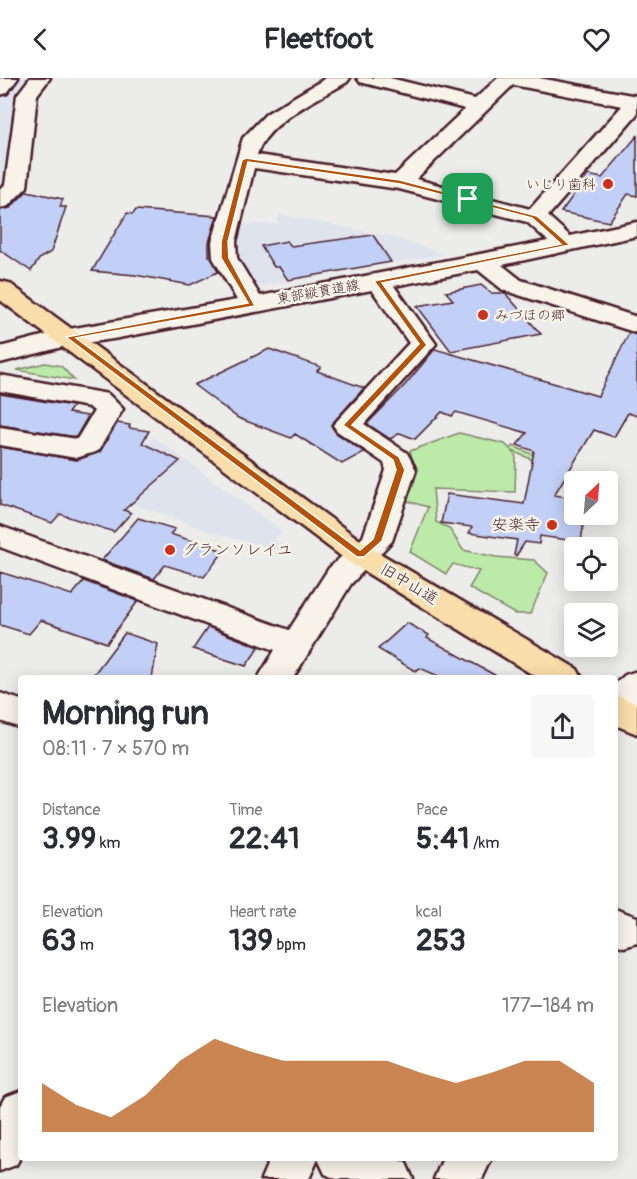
<!DOCTYPE html>
<meta charset="utf-8">
<style>
body{margin:0;font-family:Pangolin,"Klee One",sans-serif;background:#f7f7f7;color:#2b2b33;height:100vh;display:flex;flex-direction:column;font-size:22px;white-space:nowrap}
*{box-sizing:border-box;margin:0}
p{font-size:20px;color:#7c7c81}
.icon{flex:none;width:33px;height:33px;fill:none;stroke:currentColor;stroke-width:2;stroke-linecap:round;stroke-linejoin:round}
.map{position:relative;flex:1;overflow:hidden}
.drawer{position:absolute;left:18px;top:597px;width:600px;height:486px;display:flex;flex-direction:column;background:#fff;border-radius:6px;box-shadow:0 3px 15px #0003}
.drawer>*{flex:none}
.needle{width:39px;rotate:26deg}
.controls{position:absolute;left:564px;top:393px;display:grid;gap:12px}
.controls a{display:grid;place-items:center;width:54px;height:54px;border-radius:6px;background:#fff;box-shadow:0 3px 15px #0003;font-size:30px}
.pin{position:absolute;display:grid;place-items:center;width:51px;height:51px;color:#fff;margin:-26px;border-radius:12px;box-shadow:0 3px 9px #0006}
.round{display:grid;place-items:center;flex:none;width:63px;height:63px;border-radius:6px;background:#f7f7f7}
.head{display:flex;align-items:center;justify-content:space-between;height:102px;padding:0 24px}
h1{font-size:33px;font-weight:700;line-height:45px}
.metrics{display:grid;grid-template-columns:repeat(3,1fr);gap:9px;height:102px;padding:6px 24px}
.metrics div{display:grid;align-content:center}
.metrics b{font-size:30px;font-weight:700}
.metrics small{font-size:16px;font-weight:400}
.metrics p{font-size:16px}
.chart{height:168px;padding:12px 24px}
.chart p{display:flex;justify-content:space-between}
.chart svg{width:100%;height:108px;margin-top:6px;fill:#b45309;opacity:.7}
header{display:flex;justify-content:space-between;align-items:center;height:78px;padding:0 24px;background:#fff;font-size:27px;font-weight:700}
.map>svg:first-child{display:block}
.built{fill:#dfe3ee}
.green{fill:#bceaa8;stroke:#83846a;stroke-width:1.5}
.building{fill:#c2cff6;stroke:#4a1f2b;stroke-width:1.5}
.lines{fill:none;stroke-linecap:round;stroke-linejoin:round}
.minor-casing{stroke:#4a1f2b;stroke-width:5}
.major-casing{stroke:#4a1f2b;stroke-width:5}
.minor{fill:#f7f3e8;fill-rule:evenodd}
.major{fill:#f9deab;fill-rule:evenodd}
.route{fill:#b45309;stroke:#fff;stroke-width:1.5;fill-rule:evenodd}
.poi-dot{fill:#c8321e;stroke:#f7f3e8;stroke-width:2}
.labels{text-anchor:middle;dominant-baseline:central;stroke-width:5;stroke-linejoin:round;paint-order:stroke}
.far-poi-label{font-size:14px;fill:#4a1f2b;stroke:#f7f3e8;text-anchor:end}
.far-street-label{font-size:14px;fill:#4a1f2b;stroke:#f7f3e8}
.poi-label{font-size:16px;fill:#4a1f2b;stroke:#f7f3e8;text-anchor:end}
.street-label{font-size:16px;fill:#4a1f2b;stroke:#f7f3e8}
</style>
<header><svg class="icon" aria-label="back" viewBox="0 0 24 24"><path d="M15 5l-7 7 7 7"/></svg>Fleetfoot<svg class="icon" aria-label="heart" viewBox="0 0 24 24"><path d="M12 20l-8-8c-3-5 5-10 8-4 3-6 11-1 8 4z"/></svg></header>
<div class="map">
<svg width="637" height="1101" viewBox="0 0 637 1101">
<rect width="100%" height="100%" fill="#ececeb"/>
<filter id="ink" filterUnits="userSpaceOnUse"><feTurbulence type="fractalNoise" baseFrequency=".0167" numOctaves="2"/><feDisplacementMap in="SourceGraphic" scale="12" xChannelSelector="R" yChannelSelector="G"/><feConvolveMatrix kernelMatrix="1 2 1 2 8 2 1 2 1" color-interpolation-filters="sRGB"/></filter>
<g filter="url(#ink)">
<path class="built" d="M0,0H31L17,19L4,108L0,115Z
M278,136L390,158L445,176L251,210L232,179L233,146H278Z
M154,359L282,453L274,462L295,477L211,454L89,410Z"/>
<path class="green" d="M45,285L61,288L74,302L17,292Z
M459,355L505,366L510,371L513,368L550,384L577,403L574,404V409L545,387L512,373L516,379L515,414L433,411L436,444L449,450L463,472L496,479L534,482L548,495L530,536H515L469,510L479,493L453,486L446,496L410,474L428,429L407,423L413,382L410,373Z"/>
<path class="building" d="M637,58V118L628,116L609,144L561,134L588,97L602,100Z
M27,113L63,121L60,129H66L51,174L40,180L31,193L0,172V132L10,130Z
M136,132L217,138L209,164V178H211L218,194L190,207L135,197L92,193L127,135L133,136Z
M373,157L391,184L288,202L279,189H274L261,168L287,163L291,168Z
M481,207L491,215H505L541,256L451,273L417,228L453,222L446,214Z
M629,255L637,257V338L628,335L614,359L594,352L554,417L574,420V436H585L581,464L540,458L539,466L525,464L516,478L514,477L517,462L469,455L472,449L441,445L447,416L524,426L534,373L517,367L527,355L456,334L452,338L442,334L415,361L400,355L390,361L367,346L405,307L435,271L598,318Z
M269,271L321,289L317,293L364,310L331,347L336,355L364,374L342,386L295,356L291,360L238,340L194,307Z
M0,316L73,328L68,335L88,338L76,359L0,347Z
M117,345L130,347L129,350L149,353L142,365L180,383L124,432L131,435L114,454L60,436L52,445L0,427V369L77,382L100,374Z
M138,440L175,451L170,456L224,473L204,499L165,487L154,501L102,482Z
M0,494L72,517L84,503L138,523L107,565L41,542L29,556L0,547Z
M407,545L429,557L427,560L500,600H443L420,590L415,593L378,571Z
M208,549L259,569L246,588L193,571Z
M125,555L158,566L152,600H91Z"/>
<g class="lines">
<defs>
<path id="minor" d="M0,0H18L7,15L0,17Z
M30,0H50L37,17L27,109L8,128L0,130V111L5,107L17,17Z
M326,0H350L347,4C319,21 266,44 257,77L395,97L465,31L360,4L357,0H390L475,21L498,0H539L637,18V36L548,138L570,158L637,144V158L502,187L521,202L637,239V255L503,212L478,192L394,208L436,266L364,346L407,375L416,392L392,463L351,506L293,600H258L275,572L0,469V448L289,552L329,490L363,459L386,392L384,385L337,353L333,347L409,265L372,212L113,261L70,267L0,285V269L69,251L237,222L213,180L212,164L243,60L266,36ZM513,7L622,28L530,131L416,101ZM254,90L399,111L527,144L548,163L260,218L237,180L236,164Z
M0,297L108,316L123,331L98,373L76,380L0,367V349L77,361L94,333L89,329L0,313Z
M637,593V627L627,636L615,640V606L625,597Z
M0,615L21,622V650L0,643Z
M615,831L637,839V865L624,869L615,866Z
M21,1013V1078L16,1087L0,1093V1028L5,1019Z
M270,1080H395L406,1085L413,1101H336L325,1096L318,1081L309,1101H261Z
M443,1080H492L482,1101H434Z"/>
<path id="major" d="M0,203L9,205L371,470L577,591L582,600H538L349,484L0,222Z
M615,617L637,626V656L615,647Z"/>
</defs>
<use href="#minor" class="minor-casing"/>
<use href="#major" class="major-casing"/>
<use href="#minor" class="minor"/>
<use href="#major" class="major"/>
</g>
</g>
<path class="route" d="M246,80L400,102L537,138L570,167L382,205L427,267L352,347L399,379L405,392L382,463L364,479H357L66,259L248,225L221,180V164L242,82ZM248,84L400,106L532,140L561,166L374,203L419,266L343,347L393,382L396,392L373,461L360,472L76,260L255,228L229,180L228,164Z"/>
<g class="poi-dot">
<circle cx="608" cy="106" r="6"/>
<circle cx="483" cy="237" r="6"/>
<circle cx="552" cy="447" r="6"/>
<circle cx="170" cy="472" r="6"/>
</g>
<g class="labels">
<g class="far-poi-label">
<text x="596" y="106">いじり歯科</text>
<text x="495" y="237" text-anchor="start">みづほの郷</text>
</g>
<g class="far-street-label">
<text transform="translate(318 214) rotate(-10)">東部縦貫道線</text>
</g>
<g class="poi-label">
<text x="540" y="447">安楽寺</text>
<text x="182" y="472" text-anchor="start">グランソレイユ</text>
</g>
<g class="street-label">
<text transform="translate(409 506) rotate(31)">旧中山道</text>
</g>
</g>
</svg>
<div class="controls">
<a><svg class="needle" viewBox="-14 -14 28 28"><path d="M0-13l5 13h-10z" fill="#e53935"/><path d="M0 13l5-13h-10z" fill="#7c7c81"/></svg></a>
<a><svg class="icon" aria-label="locate" viewBox="0 0 24 24"><circle cx="12" cy="12" r="6"/><path d="M12 2v4M12 18v4M2 12h4M18 12h4"/></svg></a>
<a><svg class="icon" aria-label="layers" viewBox="0 0 24 24"><path d="M12 4l9 5-9 5-9-5zM3 14l9 5 9-5"/></svg></a>
</div>
<div class="pin" style="left:468px;top:121px;background:#1e9e55"><svg class="icon" aria-label="arrive" viewBox="0 0 24 24"><path d="M6 21V4h12l-3 4 3 4H6"/></svg></div>
<section class="drawer">
<div class="head"><div><h1>Morning run</h1><p>08:11 · 7 × 570 m</p></div><a class="round"><svg class="icon" aria-label="share" viewBox="0 0 24 24"><path d="M12 15V3M7 8l5-5 5 5M5 13v7h14v-7"/></svg></a></div>
<div class="metrics">
<div><p>Distance</p><b>3.99<small> km</small></b></div>
<div><p>Time</p><b>22:41</b></div>
<div><p>Pace</p><b>5:41<small> /km</small></b></div>
</div>
<div class="metrics">
<div><p>Elevation</p><b>63<small> m</small></b></div>
<div><p>Heart rate</p><b>139<small> bpm</small></b></div>
<div><p>kcal</p><b>253</b></div>
</div>
<div class="chart"><p><span>Elevation</span>177–184 m</p>
<svg viewBox="0 0 160 44" preserveAspectRatio="none"><path d="M0 44V24L10 33L20 38L30 29L40 15L50 6L60 11L70 15L80 15L90 15L100 15L110 20L120 24L130 20L140 15L150 15L160 24V44z"/></svg>
</div>
</section>
</div>
